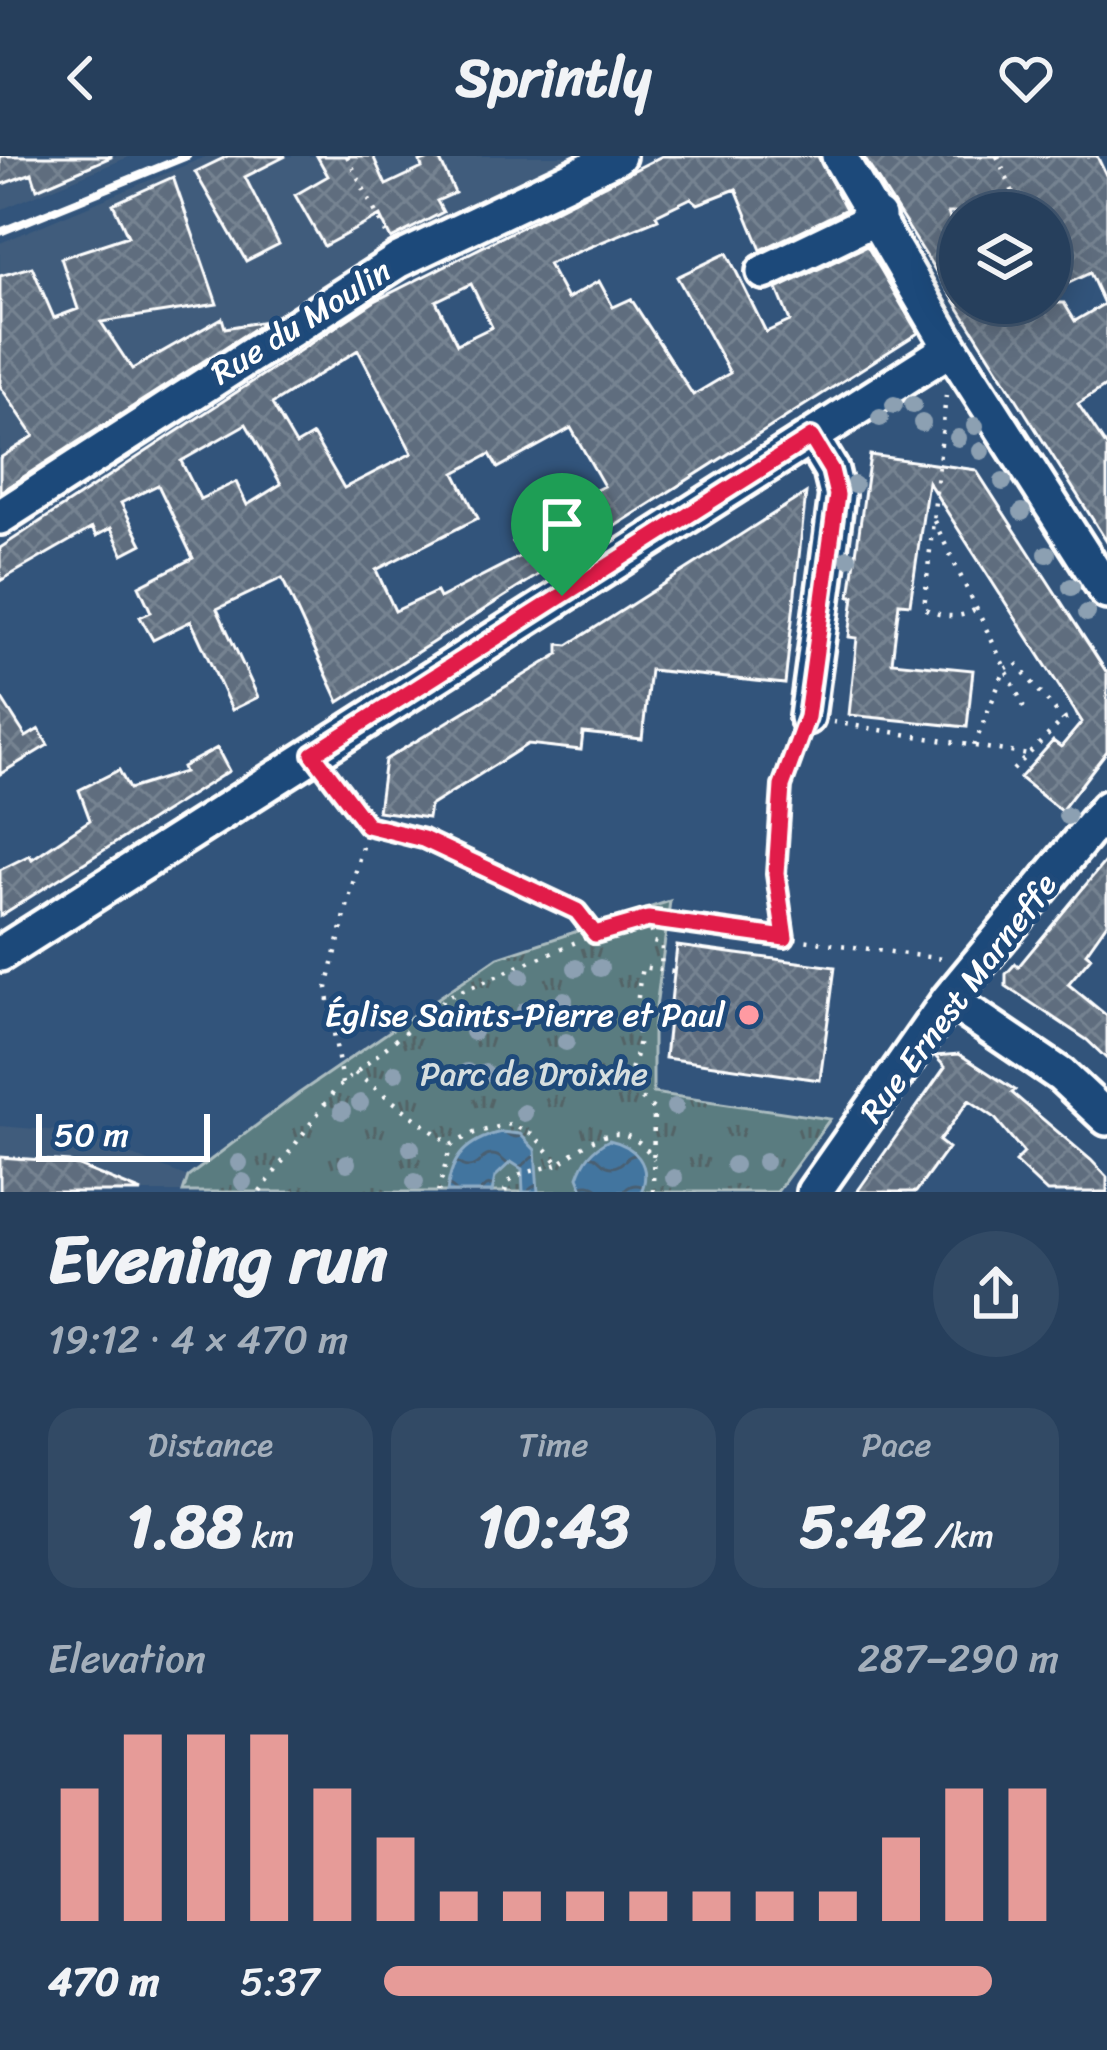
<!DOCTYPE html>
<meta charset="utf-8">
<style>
body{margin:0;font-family:Sriracha,sans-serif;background:#324a65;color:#f1f3f6;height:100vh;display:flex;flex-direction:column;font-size:45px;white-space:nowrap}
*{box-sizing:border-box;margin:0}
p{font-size:39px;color:#a4afbb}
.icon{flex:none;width:66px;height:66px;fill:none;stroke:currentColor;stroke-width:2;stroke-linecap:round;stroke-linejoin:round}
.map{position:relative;height:1036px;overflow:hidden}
.details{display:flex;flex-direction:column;background:#263f5c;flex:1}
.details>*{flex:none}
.controls{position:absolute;left:939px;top:36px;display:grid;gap:24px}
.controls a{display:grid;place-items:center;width:132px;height:132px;border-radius:50%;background:#263f5c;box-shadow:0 6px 30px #0003,0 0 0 3px #425872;font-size:60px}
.scale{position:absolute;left:36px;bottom:30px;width:174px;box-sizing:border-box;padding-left:12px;border:6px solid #fff;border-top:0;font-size:33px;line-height:42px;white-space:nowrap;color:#fff;-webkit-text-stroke:9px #1f4a7a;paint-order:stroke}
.pin{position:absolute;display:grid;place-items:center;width:102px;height:102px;color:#fff;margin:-123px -51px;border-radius:50% 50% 50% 0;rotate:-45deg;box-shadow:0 0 12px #0007}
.pin .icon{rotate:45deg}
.round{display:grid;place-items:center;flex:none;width:126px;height:126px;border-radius:63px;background:#324a65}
.headline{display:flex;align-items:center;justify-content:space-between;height:204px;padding:0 48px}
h1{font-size:66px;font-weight:800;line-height:90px}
.metrics{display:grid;grid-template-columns:repeat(3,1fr);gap:18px;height:204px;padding:12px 48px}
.metrics div{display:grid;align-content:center;border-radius:30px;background:#324a65;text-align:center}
.metrics b{font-size:60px;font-weight:800}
.metrics small{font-size:33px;font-weight:400}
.metrics p{font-size:33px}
.chart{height:336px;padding:24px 48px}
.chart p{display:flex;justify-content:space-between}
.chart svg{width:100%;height:216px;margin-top:12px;stroke:#e69b98;stroke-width:6}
ul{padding:0 48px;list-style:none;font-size:39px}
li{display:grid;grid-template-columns:192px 144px 1fr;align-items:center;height:90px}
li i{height:30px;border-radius:15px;background:#e69b98}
header{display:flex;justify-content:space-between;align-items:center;height:156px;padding:0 48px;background:#263f5c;font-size:54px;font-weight:800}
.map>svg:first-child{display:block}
.built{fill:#3f5c7c}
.grass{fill:url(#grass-tufts);stroke:#acbdc0;stroke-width:3}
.water{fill:url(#water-waves);stroke:#8eacc5;stroke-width:3}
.building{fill:url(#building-cross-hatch);stroke:#fff;stroke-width:3;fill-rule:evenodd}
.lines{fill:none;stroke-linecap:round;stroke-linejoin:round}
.minor-casing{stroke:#fff;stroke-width:42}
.path{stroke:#fff;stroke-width:4.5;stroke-dasharray:3 9;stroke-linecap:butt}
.minor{stroke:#1f4a7a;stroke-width:33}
.rail{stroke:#fff;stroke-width:8}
.tree{fill:#8ca0b2}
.route-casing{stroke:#fff;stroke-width:24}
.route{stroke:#e11d48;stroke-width:15}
.poi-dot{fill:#ff9aa2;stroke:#1f4a7a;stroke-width:4.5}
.labels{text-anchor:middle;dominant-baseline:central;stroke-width:10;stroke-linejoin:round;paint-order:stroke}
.street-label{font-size:33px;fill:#fff;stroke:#1f4a7a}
.poi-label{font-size:33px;fill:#fff;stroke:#1f4a7a;text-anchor:end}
.park-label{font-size:33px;fill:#d6dedf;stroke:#1f4a7a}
</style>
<header><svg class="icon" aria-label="back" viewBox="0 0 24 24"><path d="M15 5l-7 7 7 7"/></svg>Sprintly<svg class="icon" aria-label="heart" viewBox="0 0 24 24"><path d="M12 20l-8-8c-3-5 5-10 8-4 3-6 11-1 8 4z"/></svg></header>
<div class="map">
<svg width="1107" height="1036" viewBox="0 0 1107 1036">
<defs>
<pattern id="grass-tufts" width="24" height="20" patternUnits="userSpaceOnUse" patternTransform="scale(3)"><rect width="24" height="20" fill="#5a7b80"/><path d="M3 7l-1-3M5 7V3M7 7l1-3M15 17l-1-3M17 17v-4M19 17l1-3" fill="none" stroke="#536466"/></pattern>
<pattern id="water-waves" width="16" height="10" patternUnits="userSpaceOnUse" patternTransform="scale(3)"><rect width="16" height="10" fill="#42759f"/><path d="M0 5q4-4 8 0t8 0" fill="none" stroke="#485e71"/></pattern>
<pattern id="building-cross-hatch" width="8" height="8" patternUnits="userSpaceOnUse" patternTransform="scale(3)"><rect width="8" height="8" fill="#5e6d7e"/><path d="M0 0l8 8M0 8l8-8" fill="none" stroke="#768391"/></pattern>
</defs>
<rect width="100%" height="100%" fill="#32547b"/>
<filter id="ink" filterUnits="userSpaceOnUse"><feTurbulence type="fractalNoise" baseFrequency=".00833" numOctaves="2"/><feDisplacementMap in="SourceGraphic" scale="24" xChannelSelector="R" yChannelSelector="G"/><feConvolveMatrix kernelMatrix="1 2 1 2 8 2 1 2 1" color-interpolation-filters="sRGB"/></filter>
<g filter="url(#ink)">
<path class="built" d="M0,0H131L0,54Z
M207,0H607L399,104L0,366V87Z
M0,970L72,976L188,1021L183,1036H0Z"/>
<path class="grass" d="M670,745L653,874V937L830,963L777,1036H183L188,1021L298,938L498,801Z"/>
<path class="water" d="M501,976L520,978L535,994L538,1036H523L522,1013L511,1006L495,1021L492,1036H447C451,1000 467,985 501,976Z
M609,984C634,989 653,1009 641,1036H584L578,1021C584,1003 592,993 609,984Z"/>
<path class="building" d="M0,0H111V1L37,33L32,17L0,29Z
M228,0H286L245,21L279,88L246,105L195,16Z
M317,0H373L386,29L422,12L420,6L438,0L455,37L437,45L443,56L391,83L380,60L324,90L295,39L328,20Z
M662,0H818L846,53L761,94L736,33L698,48L691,42L656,59L658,63L548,108L567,143L599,125L613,151L631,143L693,239L730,217L677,121L727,97L766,176L790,165L777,133L867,90L918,177L339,546L282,422L217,453L258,541L232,554L191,465L153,484L140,461L151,456L139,430L193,402L158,329L121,347L142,388L123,398L111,372L96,380L92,372L0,425V392L375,145ZM471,128L492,171L457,188L436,145ZM358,194L412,297L344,332L313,279L296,289L272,248ZM246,268L281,328L247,349L236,326L200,343L181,305ZM571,272L604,330L525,368L530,378L513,386L521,400L439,442L436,436L395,455L376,414L478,362L455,317L490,298L498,312Z
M863,0H1097L1107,21V229L1078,248L1107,291V386ZM948,57H1050V136L1090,117L1104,148L1075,165L1064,147H960V103L947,78L954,75Z
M173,21L217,148L101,166L132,213L222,162L225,172L266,165L0,336V302L34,280L0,230V120L32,111L54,162L78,153L61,102L128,80L113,48Z
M870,299L976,314L1107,517V595L1061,655L1020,622L1053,585L1061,591L1082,566L928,326L910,448L899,447L892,506L973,514L967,571L849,559L857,482L849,481L854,440H850Z
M806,337L785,528L650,514L642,583L583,577L581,594L528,588L430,650L428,662L378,655L385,604L559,498V488L568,489Z
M0,540L26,581L39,573L48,589L0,618Z
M217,592L229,615L0,760V714L30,699L32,703L90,664L79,634L119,614L129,633L139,630L184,616L182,611Z
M1107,703V767L1086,797L1091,801L1068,828L1107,860V903L1087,884L1006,830V818L1015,808L1018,811Z
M677,790L835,811L820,924L665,902Z
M959,898L1015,934L1012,937L1091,1004L1107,1021V1036H1047L1015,1006L1024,997L994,961L969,944L939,985L948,992L916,1036H857L945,911L935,900Z
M0,1001L69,1006L142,1036H0Z"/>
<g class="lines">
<defs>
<path id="minor" d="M839,0L951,192L1107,436
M764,116L878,61
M0,361L399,104L618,0
M807,561L837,339L831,314L811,281
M0,798L951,192
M949,843L1061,919L1107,962
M814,1036L949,843L1107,652"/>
</defs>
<use href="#minor" class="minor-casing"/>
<path class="path" d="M347,0L386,77
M997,0L1022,57
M946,239L924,452C942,461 958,464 976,453
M934,365L1024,551
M833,566L1028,599
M974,590L1005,513L1016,507L1063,564
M1013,614L1063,564L1077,558
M330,621L367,669L423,683L577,755L595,778
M648,763L653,786L662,788L661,814
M785,782C771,717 775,649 798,587
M355,917L451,989L474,977L510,968L534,979L559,1008C593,981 623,959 654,1003
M342,928L327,832L367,670
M260,1036L336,933L447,841L595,778L648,763L943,803
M438,1036L451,989
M505,1036L507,1027L521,1018L559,1008
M653,1036L654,953C610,920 642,910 638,877C636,854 638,834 642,811L674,816"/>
<use href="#minor" class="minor"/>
<path class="rail" d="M0,76L187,0"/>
</g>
<g class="tree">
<circle cx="894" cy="249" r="9"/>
<circle cx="913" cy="249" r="9"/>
<circle cx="880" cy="262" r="9"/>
<circle cx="922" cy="267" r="9"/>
<circle cx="975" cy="270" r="9"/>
<circle cx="958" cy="282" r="9"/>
<circle cx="981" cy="295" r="9"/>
<circle cx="1003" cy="326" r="9"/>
<circle cx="854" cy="329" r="9"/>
<circle cx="1022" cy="356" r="9"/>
<circle cx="1047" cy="398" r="9"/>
<circle cx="848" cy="402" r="9"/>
<circle cx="1071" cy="431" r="9"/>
<circle cx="1087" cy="457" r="9"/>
<circle cx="1067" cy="660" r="9"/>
<circle cx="576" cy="812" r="9"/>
<circle cx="600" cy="812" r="9"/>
<circle cx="521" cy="820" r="9"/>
<circle cx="564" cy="844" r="9"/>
<circle cx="525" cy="855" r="9"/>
<circle cx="451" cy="863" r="9"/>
<circle cx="473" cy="876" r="9"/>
<circle cx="566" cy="886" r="9"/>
<circle cx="467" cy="916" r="9"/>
<circle cx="395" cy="917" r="9"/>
<circle cx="485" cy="917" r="9"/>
<circle cx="360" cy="947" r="9"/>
<circle cx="675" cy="951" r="9"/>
<circle cx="342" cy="955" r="9"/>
<circle cx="524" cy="957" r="9"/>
<circle cx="411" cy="992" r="9"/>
<circle cx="765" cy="1006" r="9"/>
<circle cx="239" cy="1007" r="9"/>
<circle cx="347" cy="1007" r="9"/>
<circle cx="734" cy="1009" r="9"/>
<circle cx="674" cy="1022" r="9"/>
<circle cx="243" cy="1026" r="9"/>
<circle cx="415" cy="1026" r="9"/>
</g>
</g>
<g class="lines" filter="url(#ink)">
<defs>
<path id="route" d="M811,281L831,314L837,339L807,561L782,630L776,718L785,782L648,763L595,778L577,755L423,683L367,669L313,598Z"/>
</defs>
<use href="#route" class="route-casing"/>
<use href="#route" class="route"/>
</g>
<circle class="poi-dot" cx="749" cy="859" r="12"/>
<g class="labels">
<g class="street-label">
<text transform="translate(301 166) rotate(-32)">Rue du Moulin</text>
<text transform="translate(958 842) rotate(-53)">Rue Ernest Marneffe</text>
</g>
<g class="poi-label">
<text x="725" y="859">Église Saints-Pierre et Paul</text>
</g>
<g class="park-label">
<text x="534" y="918">Parc de Droixhe</text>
</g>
</g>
</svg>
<div class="controls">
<a><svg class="icon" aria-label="layers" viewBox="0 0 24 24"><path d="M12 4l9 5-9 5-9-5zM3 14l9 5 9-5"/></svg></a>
</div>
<div class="scale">50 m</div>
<div class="pin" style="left:562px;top:440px;background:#1e9e55"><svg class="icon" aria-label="arrive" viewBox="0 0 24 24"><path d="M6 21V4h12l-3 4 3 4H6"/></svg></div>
</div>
<section class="details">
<div class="headline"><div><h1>Evening run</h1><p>19:12 · 4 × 470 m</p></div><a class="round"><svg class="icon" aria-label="share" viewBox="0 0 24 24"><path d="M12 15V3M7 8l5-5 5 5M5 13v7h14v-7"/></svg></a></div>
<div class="metrics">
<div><p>Distance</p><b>1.88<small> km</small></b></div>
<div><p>Time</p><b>10:43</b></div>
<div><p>Pace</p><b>5:42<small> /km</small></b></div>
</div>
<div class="chart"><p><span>Elevation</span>287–290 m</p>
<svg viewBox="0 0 160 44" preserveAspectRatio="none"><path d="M5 44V17M15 44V6M25 44V6M35 44V6M45 44V17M55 44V27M65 44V38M75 44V38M85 44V38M95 44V38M105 44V38M115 44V38M125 44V38M135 44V27M145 44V17M155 44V17"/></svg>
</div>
<ul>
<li><b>470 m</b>5:37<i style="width:90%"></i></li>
</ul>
</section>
